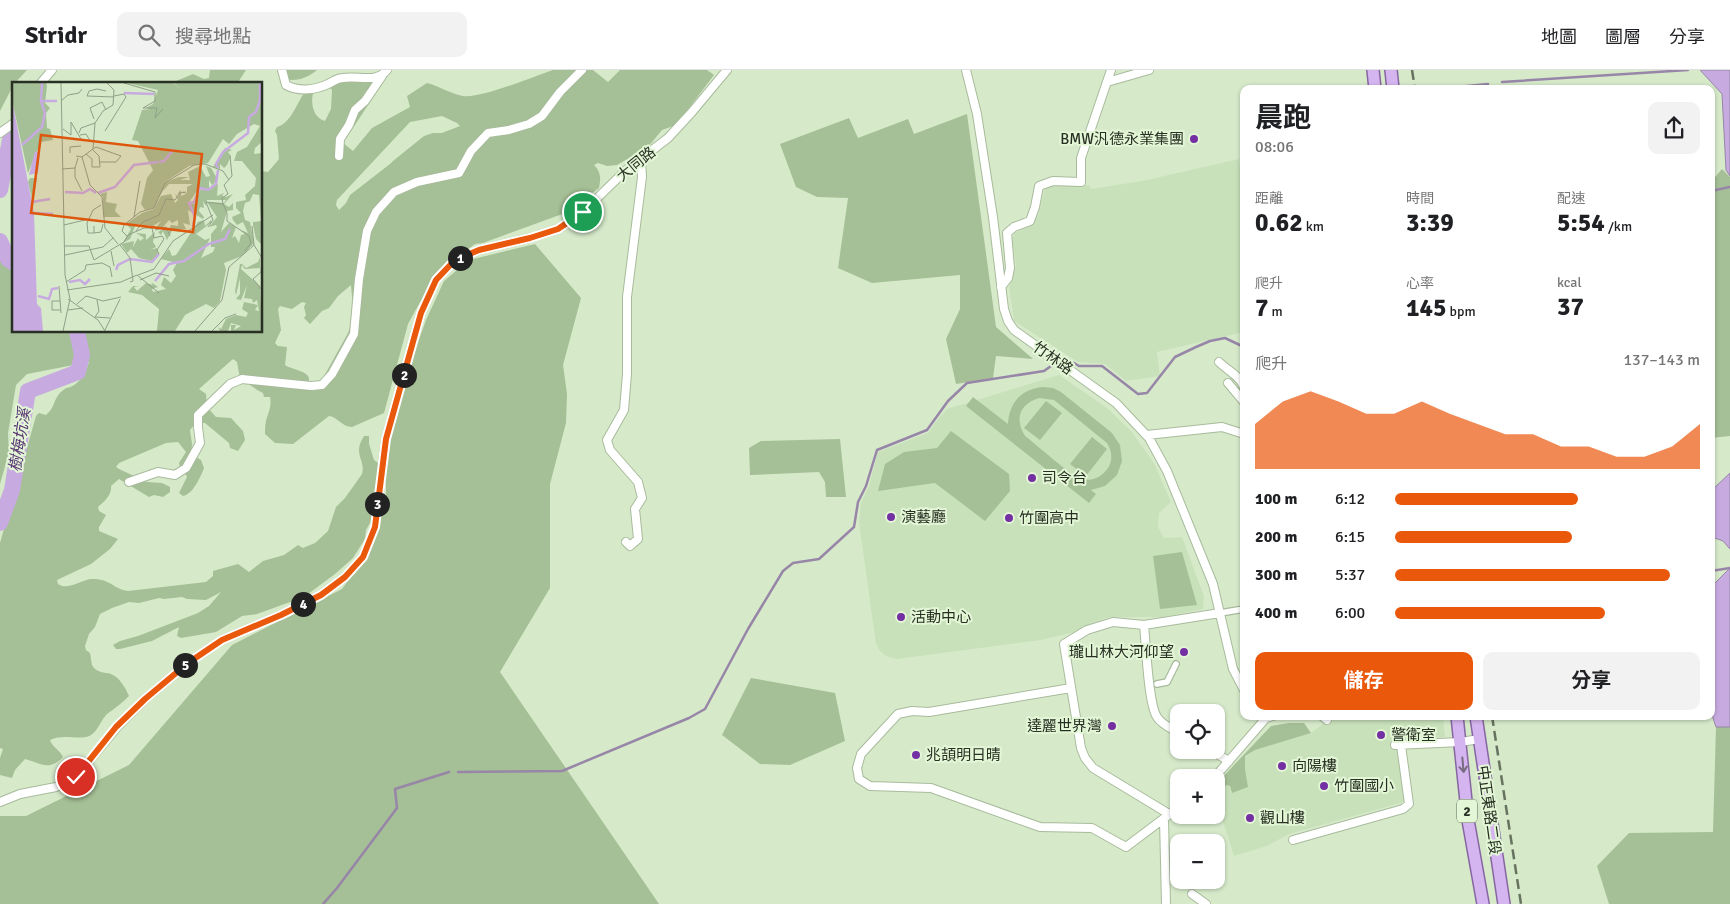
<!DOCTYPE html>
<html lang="zh-TW">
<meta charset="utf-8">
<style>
body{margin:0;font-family:Signika,"Noto Sans TC",sans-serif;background:#f2f2f2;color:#202124;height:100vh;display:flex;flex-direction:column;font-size:19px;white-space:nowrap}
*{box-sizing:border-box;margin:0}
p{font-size:16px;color:#757577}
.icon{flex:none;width:28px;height:28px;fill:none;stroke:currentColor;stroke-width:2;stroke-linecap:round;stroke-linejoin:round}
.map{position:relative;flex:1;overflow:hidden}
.drawer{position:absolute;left:1240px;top:15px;width:475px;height:635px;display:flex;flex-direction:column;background:#fff;border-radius:10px;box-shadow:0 1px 4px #0004}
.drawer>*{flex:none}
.fabs{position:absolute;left:1170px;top:634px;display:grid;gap:10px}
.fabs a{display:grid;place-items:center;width:55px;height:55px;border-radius:10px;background:#fff;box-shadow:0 1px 4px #0004;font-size:25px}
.pin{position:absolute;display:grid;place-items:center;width:42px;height:42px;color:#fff;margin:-21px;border:2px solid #fff;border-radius:50%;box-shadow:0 1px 5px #0007}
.km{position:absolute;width:25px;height:25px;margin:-12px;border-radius:50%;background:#222;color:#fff;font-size:14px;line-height:25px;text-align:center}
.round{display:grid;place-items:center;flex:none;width:52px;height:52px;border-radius:10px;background:#f2f2f2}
.summary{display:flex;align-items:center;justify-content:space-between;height:85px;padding:0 15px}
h1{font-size:28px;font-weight:700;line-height:38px}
.figures{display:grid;grid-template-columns:repeat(3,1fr);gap:8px;height:85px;padding:5px 15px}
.figures div{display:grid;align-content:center}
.figures b{font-size:25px;font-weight:700}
.figures small{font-size:14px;font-weight:400}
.figures p{font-size:14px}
.chart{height:140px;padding:10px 15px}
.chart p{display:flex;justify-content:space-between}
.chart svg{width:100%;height:90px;margin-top:5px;fill:#ea580c;opacity:.7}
.button{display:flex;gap:10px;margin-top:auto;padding:10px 15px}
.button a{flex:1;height:58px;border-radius:10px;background:#ea580c;color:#fff;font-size:20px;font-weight:700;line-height:58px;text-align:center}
.button a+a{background:#f2f2f2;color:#202124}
ul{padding:0 15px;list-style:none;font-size:16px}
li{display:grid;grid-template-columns:80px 60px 1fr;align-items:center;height:38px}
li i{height:12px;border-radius:6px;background:#ea580c}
header{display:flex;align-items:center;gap:30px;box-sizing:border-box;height:70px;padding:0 25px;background:#fff;border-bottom:1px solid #e0e0e0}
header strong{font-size:24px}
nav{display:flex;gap:28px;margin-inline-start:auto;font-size:18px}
.search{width:350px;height:45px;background:#f2f2f2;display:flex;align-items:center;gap:12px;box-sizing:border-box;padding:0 18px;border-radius:10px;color:#757577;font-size:19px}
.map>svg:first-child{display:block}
.built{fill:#c9e1bb}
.green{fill:#a5bf96;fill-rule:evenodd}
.water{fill:#c7abe0;stroke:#9786a7}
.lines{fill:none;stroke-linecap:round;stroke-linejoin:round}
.stream{stroke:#9786a7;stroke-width:2.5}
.river{stroke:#c7abe0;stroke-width:16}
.pedestrian-casing{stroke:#a8bb9c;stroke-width:8}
.minor-casing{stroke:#a8bb9c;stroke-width:10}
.primary-casing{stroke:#8666a1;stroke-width:14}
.pedestrian{stroke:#fff;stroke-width:5.5}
.minor{stroke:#fff;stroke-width:8}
.primary{stroke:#d5b5ef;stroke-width:11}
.rail{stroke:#67725f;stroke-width:2.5;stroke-dasharray:10 5;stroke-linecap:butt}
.oneway{stroke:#766b7f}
.route-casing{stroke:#fff;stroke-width:10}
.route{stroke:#ea580c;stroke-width:6}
.poi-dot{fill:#742fa3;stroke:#e3f7d7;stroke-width:2}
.labels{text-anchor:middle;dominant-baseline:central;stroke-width:4;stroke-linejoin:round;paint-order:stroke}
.shield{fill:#e3f7d7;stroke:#606b59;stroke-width:1}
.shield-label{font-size:14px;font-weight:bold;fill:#282f23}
.poi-label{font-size:15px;fill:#282f23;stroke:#e3f7d7;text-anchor:start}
.street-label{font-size:15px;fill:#282f23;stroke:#e3f7d7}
.water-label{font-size:16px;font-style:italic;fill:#583473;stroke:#e3f7d7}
.inset-river{fill:none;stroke:#c7abe0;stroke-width:2.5}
.inset-road{fill:none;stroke:#909f87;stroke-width:1}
.view{fill:#de570d;fill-opacity:0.15;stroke:#de570d;stroke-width:2.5}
.inset-edge{fill:none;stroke:#282f23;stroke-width:2.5}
</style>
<header>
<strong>Stridr</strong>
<div class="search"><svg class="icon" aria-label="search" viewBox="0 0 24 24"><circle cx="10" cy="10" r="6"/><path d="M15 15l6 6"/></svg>搜尋地點</div>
<nav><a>地圖</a><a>圖層</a><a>分享</a></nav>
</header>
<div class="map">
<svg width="1730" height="834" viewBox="0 0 1730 834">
<rect width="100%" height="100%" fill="#d6eaca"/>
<path class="built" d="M1239,89L1244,127V262L1157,282L1160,306L1126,311L1105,294L1078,292L1014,251L1009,217L1016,196L1012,169L1015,163L1033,155L1039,144L1045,117L1051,115H1089L1091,119L1142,111Z
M1059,305L1107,338L1131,361L1154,393L1171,432L1159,443L1158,457L1164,468L1182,467L1204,526L1203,539L1163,547H1109L1094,552L1075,562L1041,570L897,589L886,586L880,581L876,574L859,453L861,433L869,416L878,382L928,363L938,349L947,339Z
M1333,646H1443L1445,667L1396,669L1404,732L1289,764L1267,776L1234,786L1216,730V721L1224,719V716L1229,715L1232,723L1247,711L1245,699V686L1255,680L1311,663Z"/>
<path class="green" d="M0,0H27L14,14L0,41Z
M210,0H246L237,14H169L193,4L204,9L209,8Z
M279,0H317C307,8 297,12 285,9Z
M553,0H593L608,12L620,0H707L714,5L676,55L662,60L648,77L617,95L607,96L598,93L594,95C601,102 601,108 599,118L565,143L483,173L475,174L443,197L430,214L408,254L384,343L352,357C342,357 338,347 329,346L293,374L275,373L265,364C265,360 265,355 266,351C268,343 272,337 270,327H264L263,323C254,319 249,313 240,309L237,292L233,289L199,319L206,324L207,337L216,347L231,348L243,361L245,370L238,381L230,378L229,373L205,353C198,353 194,354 190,360L192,374L191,384L201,390L204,398C200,408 193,424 183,426L179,423L187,407L185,403L181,402L179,393L186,382L178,372L166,373L119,393L116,397L119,399L147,412L162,413L170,417V422L163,427L154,425L149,427L119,409L111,416C112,425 104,432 98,437L99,441L106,445L99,457V461L118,469L110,479L91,494L57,510L58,514C67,521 81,510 91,509C110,508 113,519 128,521L206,512L213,506V501L238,494L249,502L263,491L284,485L298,475L303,478L315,473L328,461L336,437L345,428L362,404C366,389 352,385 364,366H369V374L374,390L381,395L375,444L366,460L365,469L353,488L335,504L304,527L257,544L242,546L216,562L181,568L177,566L179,557L152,571L120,579H116L113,575L120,571L138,566L198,543L209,536L221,522L206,530L187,529L182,527L164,529L159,528L139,533L129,532L112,538L100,544L95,557L89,564L85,576L86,580L90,583C91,587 91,591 92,595C96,603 104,602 111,604C120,608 125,617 129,626C122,633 115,638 107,644C100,651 97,665 86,667C73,669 63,664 50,670C52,677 60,680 63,687C48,702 41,693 25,689L15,700L12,708L0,705V688L3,679L0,678V473L36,346L39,343L46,345C57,336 52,327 66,318C78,317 86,303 89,292L27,304L16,315L8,363L9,382L0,414V174L14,196V261H261V101L268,102L279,89L277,65L275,61L277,57C292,53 297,31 307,19L314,20C310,31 312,47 325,51L331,39L332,20L326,13L334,5C362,16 364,14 390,2L343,73L353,81L372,58L410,37L407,26L427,13C439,16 451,24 463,26C480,29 535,6 553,0ZM442,46L457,53L460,56L442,63H433L424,66L393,91L390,94L350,125L346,133L339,140L336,135L337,130L410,52ZM351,215L353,238L351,255L348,263L318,317L315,321L305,318C319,301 293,301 285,295L287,277L278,276L275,273L281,260L278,239L280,236L292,239L302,232L306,233L304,237L306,245L304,248L310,254L322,241L329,238L338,226Z
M967,44L996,257L1033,289L996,286L993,308L956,314L946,269L960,239V205L872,213L838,198L848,128L817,127L796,117L780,74L849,48L858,68L908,49L914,64Z
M1722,99L1730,107V366L1711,368V112Z
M535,174L581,228L563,295L567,324L566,353L550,414V518L500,602L659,834H0V746H26L129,695L232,575L342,519L371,479L386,424V362L426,250L444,211L469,190Z
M1043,317L1053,318L1061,322L1112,363L1120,375L1122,391L1117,405L1105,416L1091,420L1096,424L1089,433L966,336L973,327L1008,354C1009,333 1021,319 1043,317ZM1039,328L1054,330L1107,373C1112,381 1113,390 1108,398C1102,407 1091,412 1081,409C1071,406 1036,374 1025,366C1014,348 1020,334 1039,328Z
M1046,331L1062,343L1040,370L1024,358Z
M951,361L1009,404L1010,421L985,451L935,413L878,421L885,394L904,382L937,378Z
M1092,367L1107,379L1086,406L1070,394Z
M840,369L846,427H826L825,412L819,402L750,405L749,378L761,371Z
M1182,482L1197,535L1160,539L1153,486Z
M751,608L835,623L845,671L790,695L760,694L722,665Z
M1289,653H1304L1311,663L1255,680L1245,686V699L1248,717L1232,723L1230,716L1226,715L1224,719L1216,721V714L1271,656Z
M1716,657H1730V834H1609L1597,796L1629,763L1713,762Z"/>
<path class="water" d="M1700,0H1730V106L1726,100L1722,24Z
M1730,403V479L1723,471L1712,467L1711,421Z
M1730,498V657H1716L1711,642V517Z"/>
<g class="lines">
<path class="stream" d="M1502,12L1688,0
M1446,18L1488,14
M1711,121L1730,117
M1064,287L1079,296H1102L1138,324L1147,323L1175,287L1196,277L1210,271L1225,268L1244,277
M1711,501L1730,498
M458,702L562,701L689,648L705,639L748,559L783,501L793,493L819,489L854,457L858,432L866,416L877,380L927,360L948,331L967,313L1044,301L1051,296
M323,834L337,818L397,738L395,719L449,702"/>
<path class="river" d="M0,120L11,65
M0,171L8,189L14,193
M0,453L12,420L28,321L78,302L82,285L77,261"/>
<defs>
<path id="pedestrian" d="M1220,543L1244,539
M1157,614L1167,612L1176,594"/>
<path id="minor" d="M282,0L286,15C299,22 315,20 328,14C333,12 337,8 343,8C358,5 376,14 387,0
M966,0L977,44L993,147L1004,239L1008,251L1014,260L1116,333L1149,368L1167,401L1213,514L1233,599L1244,620
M1107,12L1149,0
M40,14L52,0
M0,63L14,53
M339,86L340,69L349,55L355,40L365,31L382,6
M1001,217L1008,208L1010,198L1007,163L1014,157L1030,151L1035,137L1039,116L1053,111L1081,112V88L1111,0
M1219,292C1228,301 1239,305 1244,317
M1228,313L1244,332
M1147,365L1222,357L1244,364
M129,412L158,402L175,405L186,398L200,373L198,357V345L230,314L242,309L311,316L322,315L332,304L354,264L359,209L367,161L376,142L394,122L417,112L459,103L471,81L488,63L509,60L529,54L542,46L560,22L582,0
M626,472L630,476L638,469L635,439L642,428L638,412L610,380L607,370L624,340L627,304V227L642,107L641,90
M1144,555L1220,543
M1071,618L929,642L912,641L898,644L861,684L857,698L859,709L870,716L931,718L1040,757L1092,758L1126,777L1179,737
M1322,646L1327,650
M1395,675L1461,672L1479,669
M1210,680L1229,691
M1214,708L1266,648L1273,646
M0,732L20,724L56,717L76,707L117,657L145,629L188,593L222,570L281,545L321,525L345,507L363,487L375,457L386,369L421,243L436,210L455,190L479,180L530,168L558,159L583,142L625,101L668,68L692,42L727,0
M1169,744L1093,698L1085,688L1081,678L1064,574L1087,560L1113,552L1144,555C1146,573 1148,634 1157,647C1161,654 1172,659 1179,663
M1164,749L1166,834
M1293,770L1403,739L1409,734L1401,675
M1192,824L1206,834"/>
<path id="primary" d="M1373,0L1375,19
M1391,0L1393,19
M1457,646L1468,750L1483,834
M1476,646L1504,834"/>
</defs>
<use href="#pedestrian" class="pedestrian-casing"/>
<use href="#minor" class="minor-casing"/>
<use href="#primary" class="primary-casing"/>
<use href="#pedestrian" class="pedestrian"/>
<use href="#minor" class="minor"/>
<use href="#primary" class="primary"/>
<path class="rail" d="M1412,0L1415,19
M1492,646L1521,834"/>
</g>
<defs><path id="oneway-shaft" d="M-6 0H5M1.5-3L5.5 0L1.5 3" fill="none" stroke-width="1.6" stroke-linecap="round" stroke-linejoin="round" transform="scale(1.25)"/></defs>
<use class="oneway" href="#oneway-shaft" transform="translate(1463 695) rotate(85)"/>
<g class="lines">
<defs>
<path id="route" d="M76,707L116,657L145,629L188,593L222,570L281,545L321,525L345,507L363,487L375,457L386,369L421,243L436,210L455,190L479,180L530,168L558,159L583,142"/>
</defs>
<use href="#route" class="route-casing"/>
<use href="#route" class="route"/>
</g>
<g class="poi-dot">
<circle cx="1194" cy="69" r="5"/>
<circle cx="1032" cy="408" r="5"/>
<circle cx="891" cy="447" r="5"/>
<circle cx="1009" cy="448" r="5"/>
<circle cx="901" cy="547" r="5"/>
<circle cx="1184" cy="582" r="5"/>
<circle cx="1112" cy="656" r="5"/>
<circle cx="1381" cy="665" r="5"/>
<circle cx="916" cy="685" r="5"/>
<circle cx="1282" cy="696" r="5"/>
<circle cx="1324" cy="716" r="5"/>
<circle cx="1250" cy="748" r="5"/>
</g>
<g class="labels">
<rect class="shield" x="1457" y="729.5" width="20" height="23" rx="4"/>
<g class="shield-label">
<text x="1467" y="741">2</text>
</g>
<g class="poi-label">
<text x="1184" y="69" text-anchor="end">BMW汎德永業集團</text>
<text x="1042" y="408">司令台</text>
<text x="901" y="447">演藝廳</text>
<text x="1019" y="448">竹圍高中</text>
<text x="911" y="547">活動中心</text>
<text x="1174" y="582" text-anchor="end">瓏山林大河仰望</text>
<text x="1102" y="656" text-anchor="end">達麗世界灣</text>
<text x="1391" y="665">警衛室</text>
<text x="926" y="685">兆頡明日晴</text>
<text x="1292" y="696">向陽樓</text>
<text x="1334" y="716">竹圍國小</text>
<text x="1260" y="748">觀山樓</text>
</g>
<g class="street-label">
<text transform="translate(636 94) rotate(-39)">大同路</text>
<text transform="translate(1053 288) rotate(35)">竹林路</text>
<text transform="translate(1489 740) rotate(82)">中正東路二段</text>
</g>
<g class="water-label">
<text transform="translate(20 370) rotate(-81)">樹梅坑溪</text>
</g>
</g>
<g transform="translate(12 12)">
<rect width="250" height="250" fill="#d6eaca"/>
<path d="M0,1H34L35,4L33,21L38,26L34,31L35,46L38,47L41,58L29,60L16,91L0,18ZM115,1H161L167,6L162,1H250V60L243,66L242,72L250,71V163L244,157L241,143V140L249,139L247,113L241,112L238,119L233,121L231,129L233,138L238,140L242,161L230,174L212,181L214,188L208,219L202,226L194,222L173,233L163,249H145L147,227L130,213L116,210L121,204H127L122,205L125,209L134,201L141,203L139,200L146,205L140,207L141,210L154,207L149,203L152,195L159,201L164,194L161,188L165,181L149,177L157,167L160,174L164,173L186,140L192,138L193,144L199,138L200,140L184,152L193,158L198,156L189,176L201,170L203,165H199V152L205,145L204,143L197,145L205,135L195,120L212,121L214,118H195L194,124L191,119L192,126L188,125L187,129L192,135L191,137L176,128L178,143L171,141L174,147H161L155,158L151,149L149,153L146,150L153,146L156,150L159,143L166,144V138L160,141L157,138L150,146H144L149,139L141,144L124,142L118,157L111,161L119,147L114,142L130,131L142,127L149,114L159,112L163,121L166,118L163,112L167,115L166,111L169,108V114L174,112L170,109L175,111V105L181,102H157L150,110L142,126L133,128L129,122L135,96L141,88L126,59L120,58L130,28L138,27L134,26L141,22L146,8ZM242,42L248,44L235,65L225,70L222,79H230L244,96L243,104L233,113L234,118L224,120V126L229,131L220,135L221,138L225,143L231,140L236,151L229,148L233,152L229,153L227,161L223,154L220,156L224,145L217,141L209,150L215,129L221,128V121L217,125L212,122L221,112L214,115L210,114L212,111L205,114L206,102L198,108H188L183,121L176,122L187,106L197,107V98L200,103L206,98L199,86L194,84L198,94L194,95L188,84L176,90L178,98H168L177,95H167L152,101L177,84L196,81L211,57L217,62L225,52ZM213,66L220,68L216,70L219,74L215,83L212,86L208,82V87L201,85ZM18,96H25L21,121L16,100ZM95,110L94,120L105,122L103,129L109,135H91V115L88,112ZM143,150L141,160L144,165L138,168L145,166L146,172L140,179L127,176L119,167L115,171L109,162L122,159L121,165L126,156L128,159L132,156L124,151L134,152V158ZM248,175V186L233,187L232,186L230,183L229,187L248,204L250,249H219V243H224L222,248L229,244L219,241L216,249H208L206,245L209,247L214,237L224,233L234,235L236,231L230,227L232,220L246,223L243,228L247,229L245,218L241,221L240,217L232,216L235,203L229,218L224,217L228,212V196L224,213L223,209L228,182H230L234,186L246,180Z" fill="#a5bf96" fill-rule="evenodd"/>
<path d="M0,18L22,131L25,222L29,226L31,249H0ZM23,69L28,71L26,91L17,93Z" fill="#c7abe0"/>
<path class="inset-river" d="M112,11L142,12M29,18L30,1M10,63L30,45L33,31L29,19H45M147,80L152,79L162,67M206,86L204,82L211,70L236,51L237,35L244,30L248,18V1M53,110L71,111L78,107L84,111M86,111L103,105L122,83L146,80M20,120L38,117M21,131L41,132M181,144L183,135L177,121L182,120L188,106L196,108L204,102L206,88M104,188L106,183L118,177L140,180L147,172M143,199L157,182L172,179L197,162L213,157L218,147M57,200L68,198L73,202L78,197M26,214L37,217L40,207L46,206"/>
<path class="inset-road" d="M49,1L53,193L58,217L51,249M112,1L143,10V19L131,26H145L143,36L151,27M94,9L85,7L77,9L75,14L102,15M49,19L56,13L67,11L70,7M82,37L78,26L90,20L94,28M51,47L59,53V40L69,57M93,49L114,15L112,12L102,14M67,51L69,46L83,41M68,53L74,52L79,60M81,67L83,41L91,29L101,23L102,8L95,1M81,67L84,65L109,74L104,80H88M58,71V65L69,64M74,72L80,77V85H88L87,74L80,67M64,74L70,75L81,67M70,75L78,103L90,115L93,146L106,162M63,86V95L70,109M50,87L63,86L66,76M211,122L210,116L216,112L212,103L220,94L218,74M122,135L128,99M52,143L77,137M82,144V151H76L75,141L81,128L89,123M240,144L242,163M196,145L201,138L194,120L211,122L215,131V139L237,154L239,161L233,169M143,148L154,145L158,154M124,149L131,140L147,133L154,117L163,118L168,111L174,110M82,151L89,150L91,142M115,154L110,149L112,143L128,130L142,126L153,101L182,83L193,82L211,89L217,98M108,163L118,176L121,199L118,200M53,164H77L82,178M99,169L102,184M53,173L91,165L101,156M82,178L112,160L116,153L132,146H140L142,156L150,154L152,157L145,168L147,172M250,178L249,190L241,197L250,208M126,193L142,187L161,159L201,133M128,198L144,191L157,194M54,200L73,188L74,183L90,181L98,185L100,195M47,204L49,231M55,208L109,200L125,193L147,211M56,217L86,238L93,249M85,218L87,229L83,235L98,236M48,219H40V228H48M65,222L74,214L91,219L109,215M56,228L71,226M93,248L108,217M183,249L210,218L217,185L242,163L250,176M200,249L213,236L224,232"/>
<path class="view" d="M29,53L190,72L181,150L19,131Z"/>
<rect width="250" height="250" class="inset-edge"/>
</g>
</svg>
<div class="fabs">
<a><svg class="icon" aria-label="locate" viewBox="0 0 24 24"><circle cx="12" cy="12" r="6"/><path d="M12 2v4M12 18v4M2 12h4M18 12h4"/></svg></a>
<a>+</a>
<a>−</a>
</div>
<div class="pin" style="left:583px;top:142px;background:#1e9e55"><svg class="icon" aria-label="arrive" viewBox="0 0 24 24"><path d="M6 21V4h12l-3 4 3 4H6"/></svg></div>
<div class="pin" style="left:76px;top:707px;background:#d93025"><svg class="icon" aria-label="check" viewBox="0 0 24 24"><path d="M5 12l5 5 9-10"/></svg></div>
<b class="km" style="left:460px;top:188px">1</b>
<b class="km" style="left:404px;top:305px">2</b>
<b class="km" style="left:377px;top:434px">3</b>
<b class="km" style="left:303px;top:534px">4</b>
<b class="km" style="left:185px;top:595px">5</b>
<section class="drawer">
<div class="summary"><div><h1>晨跑</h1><p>08:06</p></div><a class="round"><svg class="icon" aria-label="share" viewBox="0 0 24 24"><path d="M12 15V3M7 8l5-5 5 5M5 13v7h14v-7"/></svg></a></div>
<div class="figures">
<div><p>距離</p><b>0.62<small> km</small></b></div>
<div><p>時間</p><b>3:39</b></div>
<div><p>配速</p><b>5:54<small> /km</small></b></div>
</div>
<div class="figures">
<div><p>爬升</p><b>7<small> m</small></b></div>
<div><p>心率</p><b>145<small> bpm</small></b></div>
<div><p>kcal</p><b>37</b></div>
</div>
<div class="chart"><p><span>爬升</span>137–143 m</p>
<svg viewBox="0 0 160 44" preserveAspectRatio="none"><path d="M0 44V22L10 11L20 6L30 11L40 17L50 17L60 11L70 17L80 22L90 27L100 27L110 33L120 33L130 38L140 38L150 33L160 22V44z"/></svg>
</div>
<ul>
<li><b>100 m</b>6:12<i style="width:60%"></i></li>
<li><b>200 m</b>6:15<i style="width:58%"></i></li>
<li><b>300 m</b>5:37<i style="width:90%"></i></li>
<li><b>400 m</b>6:00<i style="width:69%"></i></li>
</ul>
<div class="button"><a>儲存</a><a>分享</a></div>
</section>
</div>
